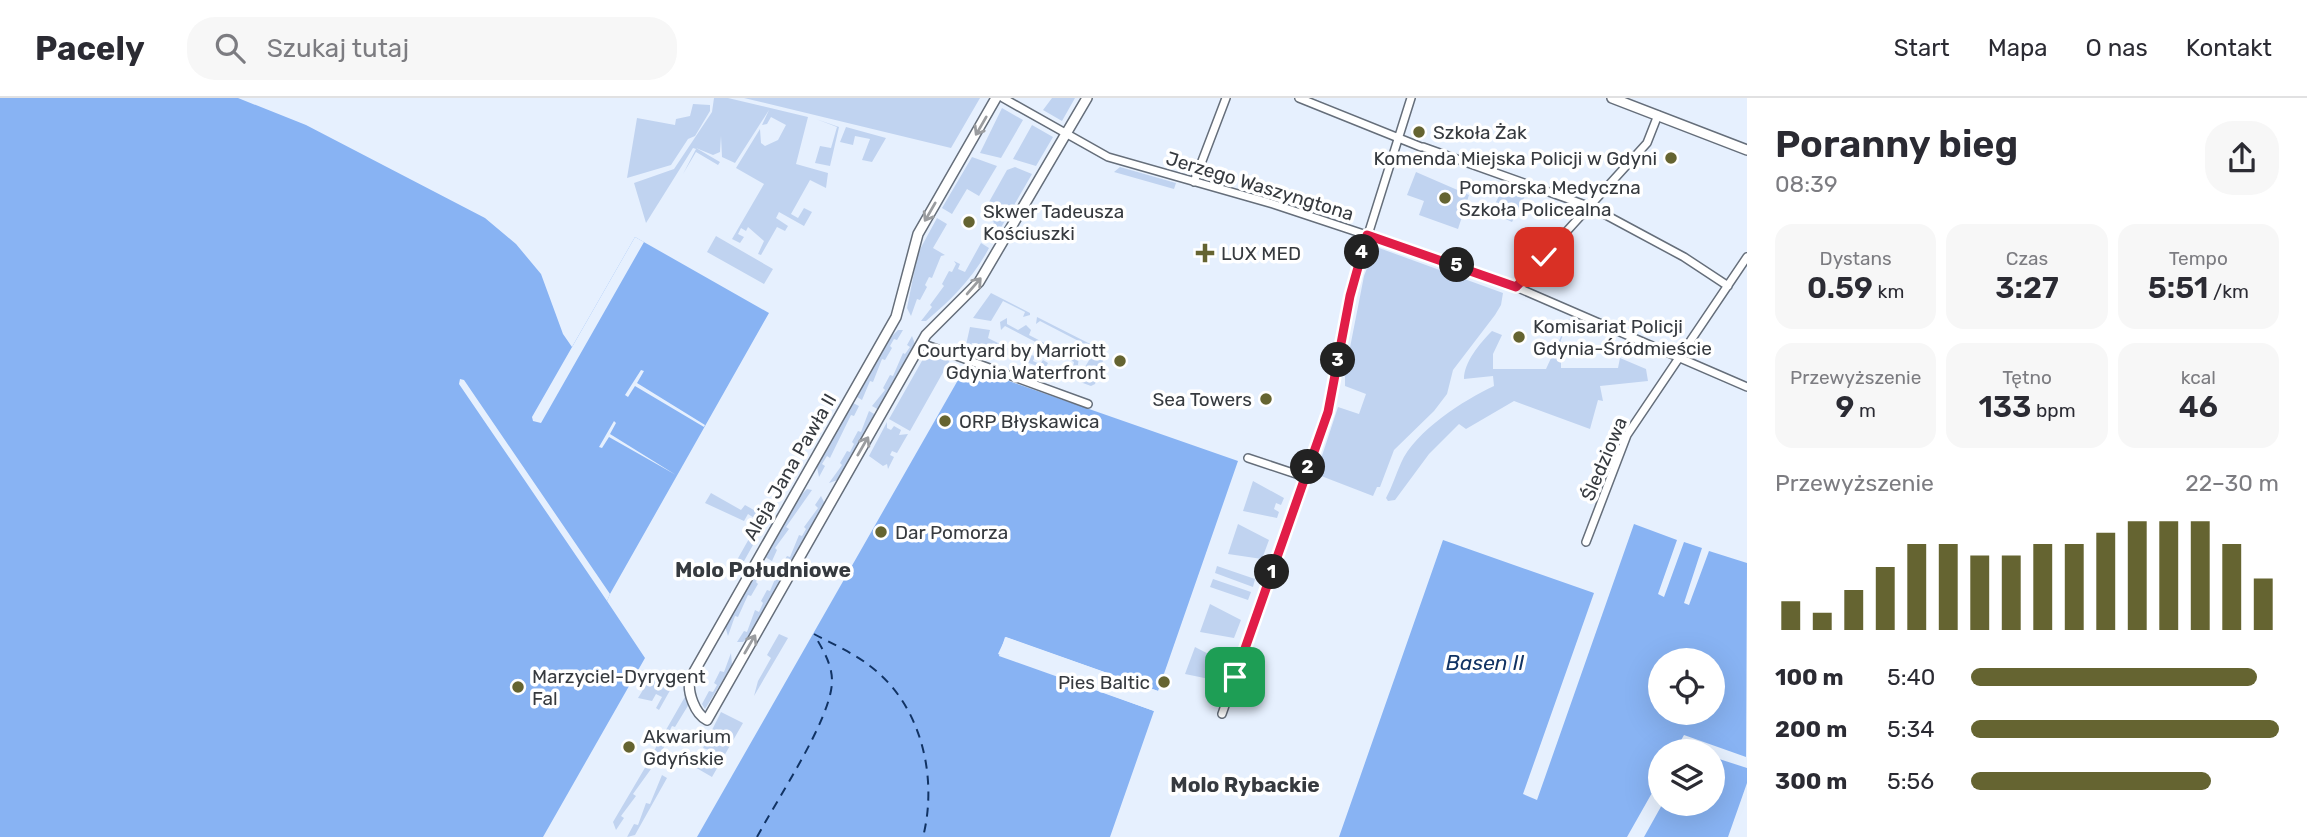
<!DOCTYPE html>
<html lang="pl">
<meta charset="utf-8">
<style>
body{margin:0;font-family:Rubik,sans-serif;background:#f7f7f7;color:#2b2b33;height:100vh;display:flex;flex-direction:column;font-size:26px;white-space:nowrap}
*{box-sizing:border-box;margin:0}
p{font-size:23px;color:#7c7c81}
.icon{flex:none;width:38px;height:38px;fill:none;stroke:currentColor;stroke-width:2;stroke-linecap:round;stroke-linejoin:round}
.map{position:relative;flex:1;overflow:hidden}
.panel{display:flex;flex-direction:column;background:#fff;width:560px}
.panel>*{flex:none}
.buttons{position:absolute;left:1648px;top:550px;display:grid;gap:14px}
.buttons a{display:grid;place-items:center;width:77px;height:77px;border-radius:50%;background:#fff;box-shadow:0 7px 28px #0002;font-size:35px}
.pin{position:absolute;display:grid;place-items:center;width:60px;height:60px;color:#fff;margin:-30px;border-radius:14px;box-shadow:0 4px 10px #0006}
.km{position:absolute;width:35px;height:35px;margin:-18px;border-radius:50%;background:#222;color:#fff;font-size:19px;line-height:35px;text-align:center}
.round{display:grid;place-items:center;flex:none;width:74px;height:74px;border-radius:28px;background:#f7f7f7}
.headline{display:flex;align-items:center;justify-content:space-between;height:119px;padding:0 28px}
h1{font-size:38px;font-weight:600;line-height:52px}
.stats{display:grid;grid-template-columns:repeat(3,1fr);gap:10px;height:119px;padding:7px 28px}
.stats div{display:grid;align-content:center;border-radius:18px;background:#f7f7f7;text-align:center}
.stats b{font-size:30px;font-weight:600}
.stats small{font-size:19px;font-weight:400}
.stats p{font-size:19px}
.chart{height:196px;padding:14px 28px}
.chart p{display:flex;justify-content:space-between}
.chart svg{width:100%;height:126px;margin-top:7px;stroke:#656431;stroke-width:6}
ul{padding:0 28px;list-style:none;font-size:23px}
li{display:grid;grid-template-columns:112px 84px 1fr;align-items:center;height:52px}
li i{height:18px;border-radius:9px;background:#656431}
header{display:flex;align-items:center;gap:42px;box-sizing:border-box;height:98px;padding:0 35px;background:#fff;border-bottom:2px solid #e1e1e2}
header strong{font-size:33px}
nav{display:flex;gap:38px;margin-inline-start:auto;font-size:24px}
.search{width:490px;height:63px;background:#f7f7f7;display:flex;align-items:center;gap:18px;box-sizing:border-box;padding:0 24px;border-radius:28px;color:#7c7c81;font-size:26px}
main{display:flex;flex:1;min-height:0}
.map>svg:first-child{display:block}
.green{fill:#c0d3f0}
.water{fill:#88b3f3;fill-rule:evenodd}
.pier{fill:#e6f0fe}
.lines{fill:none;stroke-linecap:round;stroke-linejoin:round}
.ferry{stroke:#113364;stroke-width:2;stroke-dasharray:9 7;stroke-linecap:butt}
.minor-casing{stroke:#656e7a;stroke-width:10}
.tertiary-casing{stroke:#656e7a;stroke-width:12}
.minor{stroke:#fff;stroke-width:7}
.tertiary{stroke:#fff;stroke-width:9}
.oneway{stroke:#9a9c9f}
.route-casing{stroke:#fff;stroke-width:14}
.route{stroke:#e11d48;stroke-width:9}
.poi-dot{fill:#656431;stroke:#fff;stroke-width:2.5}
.labels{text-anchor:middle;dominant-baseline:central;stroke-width:7;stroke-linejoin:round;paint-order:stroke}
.poi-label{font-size:19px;fill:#363a3f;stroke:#fff;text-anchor:start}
.street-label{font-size:19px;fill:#363a3f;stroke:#fff}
.neighbourhood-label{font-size:21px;font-weight:bold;fill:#363a3f;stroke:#fff}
.water-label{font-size:21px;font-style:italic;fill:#113364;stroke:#fff}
</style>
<header>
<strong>Pacely</strong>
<div class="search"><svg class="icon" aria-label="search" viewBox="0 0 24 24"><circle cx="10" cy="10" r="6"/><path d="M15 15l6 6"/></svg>Szukaj tutaj</div>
<nav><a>Start</a><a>Mapa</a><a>O nas</a><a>Kontakt</a></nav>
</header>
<main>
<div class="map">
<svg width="1747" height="739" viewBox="0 0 1747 739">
<rect width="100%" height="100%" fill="#e6f0fe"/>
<path class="green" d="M714,0H728L808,19L796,66L828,75L826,90L810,82L791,116L798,120L804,110L812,114L804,128L779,114L776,120L788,128L785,133L777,129L761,157L758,156L764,143L748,129L746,133L741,130L738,136L744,139L740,145L732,141L764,86L736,70L760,31L761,45L765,48L778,42L786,27L771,19L767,26L762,27L769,12L735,65L722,59L721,38L720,54L713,57L696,50L720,64L718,67L696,54L683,76L696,51L693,50L646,125L634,85L674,71L712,14Z
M744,0H980L951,50Z
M1052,0H1075L1062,23L1043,12Z
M693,6L710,7V13L695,38L688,41L671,67L627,80L637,20L675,27L676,21L690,18Z
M1002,10L1023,22L1001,60L980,55Z
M816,21L839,29L830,68L815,65L820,48L831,50L837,29Z
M1032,27L1053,39L1036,68L1013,61Z
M846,29L886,40L872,64L862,62L870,41L855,38L853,47L840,44Z
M972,59L997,68L979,98L967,91L952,116L942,110Z
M1015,69L1032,76L995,140L987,136L994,124L986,119L992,106L989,104L1007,72Z
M1120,69L1176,85L1174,91L1114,74Z
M1416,74L1469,97L1458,131L1419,117L1424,103L1407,97Z
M1504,88L1526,96L1512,124L1491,114Z
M937,120L947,126L933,150L945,157L941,158L932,180L929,179L925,187L927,189L920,202L917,201L911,218L907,210L918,155Z
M716,138L773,171L764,186L707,154Z
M981,145L989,150C974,179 951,202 926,223H921L932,209L930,207L944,188L942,186L949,173L952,174L956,166L954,163L960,166L958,171L965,174Z
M1379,150L1503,195L1501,207L1495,217L1453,272L1447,296L1434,313L1394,352L1380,389H1377L1373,398L1316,376L1338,309L1359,316L1366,296L1345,288V275L1364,178L1374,152Z
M991,195L1030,215V217L1023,219L1025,214L1003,203L991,223L973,220Z
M1037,219L1106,254L1095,286L1091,288L975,245H972L966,257L964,256L970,229L990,232L988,240L1018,255L1021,251V257L1028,260L1031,257L1035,258L1033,263L1040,266L1043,262L1048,265L1046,269C1054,274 1072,278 1082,274L1094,254L1092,250L1040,223L1036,226Z
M1007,220V226L1018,232L1026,227L1031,232L1029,237L1075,261L1079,257L1078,267L1073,269L1074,264L1005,228L1001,232L1000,224Z
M1569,221L1588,230L1569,224L1561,242V270H1618L1620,260L1646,271L1648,283L1600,288L1603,303L1598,302L1590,331L1514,303L1466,331L1459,326L1429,356L1395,402L1388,403L1386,400C1392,389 1396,376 1401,365C1415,333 1464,302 1494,288L1493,278L1464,281C1464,264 1480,245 1492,233L1502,237L1493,256V271H1546Z
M898,232H903L897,242L894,241L890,248L892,250L885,262L882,261L873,284L870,283L862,302L857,299L891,239Z
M912,238L915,246L879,312L872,308L885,292L883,290L890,277L893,278L903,255L905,256L910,249L907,247Z
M927,254L950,262L910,333L889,321Z
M853,305L859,308L854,318L851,317L830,360L827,358L822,366L825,368L819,379L817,369Z
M869,313L876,317L838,382L829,385L842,367L840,365L847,353L850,354L854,346L852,344L858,333L861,334Z
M887,324V330L891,332L894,328L901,332L899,337L908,336L897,355L892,353L890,357L894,359L888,371L887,366L883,368L869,358Z
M1253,383L1284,400L1281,407L1276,405L1274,411L1279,414L1277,420L1243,413Z
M807,391L812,392L786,429L789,431L775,450L777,452L772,463L765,459L800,398Z
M711,395L741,412L745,407L768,420L734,481L728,478L759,423L748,416L744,423L705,405Z
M821,398L824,404L822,410L787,471L781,468L787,458L790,459L799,437L802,438L806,431L804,429L818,410L815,407Z
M1238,426L1269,442L1262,461L1228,456Z
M762,464L768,467L756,484L758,486L751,498L748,497L738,519L735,518L728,538L725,528Z
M1217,468L1255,481L1253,489L1215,475Z
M778,474L784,477L749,539L743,544H737L744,533L747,534L755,512L759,514L763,505L761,503L767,492L770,493Z
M1213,481L1251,494L1248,502L1210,489Z
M1210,506L1241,522L1234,540L1200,534Z
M779,536L788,540L754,598L758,583L771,560L767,557Z
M1195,549L1226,565L1224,570L1218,569L1215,575L1221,578L1219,583L1185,576Z
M731,555L732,567L705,611L702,606L709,593L713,594L717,587L714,585L720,573L724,574Z
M651,579H658L673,587L659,612L656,610L662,599L656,596L652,603L638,600Z
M686,597L689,606L675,629L672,628L668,636L670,638L657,662L651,658Z
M721,614L743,625L712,679L693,668L700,656L704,660L710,657L709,652L703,650Z
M646,668L651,671L633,696L636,698L621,718L624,720L616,732L613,724Z
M662,677L667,680L635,737L627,739L634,726L638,727L646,705L650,706Z"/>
<path class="water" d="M0,0H238L306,27L485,120L516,146L541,176L563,236L572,249L635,139L769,215L610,496L607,503L645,560L543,739H0Z
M966,268L1238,363L1158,593L1006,539L998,556L1154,613L1110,739H697Z
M1634,426L1677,442L1658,496L1664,499L1684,444L1702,450L1684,505L1689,507L1709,453L1747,465L1746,659L1684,637L1675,653H1661V679L1627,739H1339L1443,442L1594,495L1523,696L1537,702ZM1661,562H1713V614H1661Z
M1713,659L1747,670V685L1728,739H1644L1663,705H1713Z"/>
<path class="pier" d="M635,139L644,144L541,325L533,323L532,319Z
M641,272L644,273L637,285L705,327L704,329L635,288L628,299L625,297Z
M460,281L464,282L610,496L607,503L459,286Z
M614,323L616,325L610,336L676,377L609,339L602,350L599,349Z
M1005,539L1161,594L1157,596L1006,544L1002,556L1155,610L1154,613L999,558Z"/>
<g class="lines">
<path class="ferry" d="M814,536C832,546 854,555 870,568C922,607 938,680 923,739
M757,739C776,703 832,620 832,583C832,566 823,552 815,538"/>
<defs>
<path id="minor" d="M1003,0L1108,59L1273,106L1466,170L1516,189L1747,289
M1299,0L1421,49
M1423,49L1591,109L1684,159L1728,188
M1194,84L1226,0
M1516,189L1647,45L1658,17
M921,245L1088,306
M1248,360L1305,379
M1586,444L1627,337L1747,159
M1222,616L1328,314L1355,178L1411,0"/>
<path id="tertiary" d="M996,0L918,136L896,219L690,581C687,594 695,616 707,622L926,237L979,184L1087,0
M1612,0L1747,52"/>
</defs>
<use href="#minor" class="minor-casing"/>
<use href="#tertiary" class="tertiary-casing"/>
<use href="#minor" class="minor"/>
<use href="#tertiary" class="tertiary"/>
</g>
<defs><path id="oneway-shaft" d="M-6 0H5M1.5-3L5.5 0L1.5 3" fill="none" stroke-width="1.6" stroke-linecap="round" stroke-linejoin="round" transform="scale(1.75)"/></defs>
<g class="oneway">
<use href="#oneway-shaft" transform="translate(981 28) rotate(120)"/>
<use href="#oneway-shaft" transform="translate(930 114) rotate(120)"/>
<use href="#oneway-shaft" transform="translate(974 188) rotate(-49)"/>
<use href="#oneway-shaft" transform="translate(863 348) rotate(-60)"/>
<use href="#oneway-shaft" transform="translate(750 546) rotate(-60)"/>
</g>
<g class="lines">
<defs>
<path id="route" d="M1235,579L1328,314L1350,198L1367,137L1516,189L1544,159"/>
</defs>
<use href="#route" class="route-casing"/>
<use href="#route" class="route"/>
</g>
<g class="poi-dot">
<circle cx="1419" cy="34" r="7"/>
<circle cx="1671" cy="60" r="7"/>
<circle cx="1445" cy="100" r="7"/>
<circle cx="969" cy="124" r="7"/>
<path d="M1201.5 144.5h7v7h7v7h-7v7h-7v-7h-7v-7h7z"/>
<circle cx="1519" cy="239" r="7"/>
<circle cx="1120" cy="263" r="7"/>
<circle cx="1266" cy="301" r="7"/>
<circle cx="945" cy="323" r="7"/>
<circle cx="881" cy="434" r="7"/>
<circle cx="1164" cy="584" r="7"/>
<circle cx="518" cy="589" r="7"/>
<circle cx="629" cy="649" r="7"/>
</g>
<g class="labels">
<g class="poi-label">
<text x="1433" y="34">Szkoła Żak</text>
<text x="1657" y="60" text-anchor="end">Komenda Miejska Policji w Gdyni</text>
<text x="1459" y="89">Pomorska Medyczna<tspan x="1459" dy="22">Szkoła Policealna</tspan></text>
<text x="983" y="113">Skwer Tadeusza<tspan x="983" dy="22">Kościuszki</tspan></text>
<text x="1221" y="155">LUX MED</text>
<text x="1533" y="228">Komisariat Policji<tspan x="1533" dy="22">Gdynia-Śródmieście</tspan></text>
<text x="1106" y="252" text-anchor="end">Courtyard by Marriott<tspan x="1106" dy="22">Gdynia Waterfront</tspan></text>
<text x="1252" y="301" text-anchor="end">Sea Towers</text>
<text x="959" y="323">ORP Błyskawica</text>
<text x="895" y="434">Dar Pomorza</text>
<text x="532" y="578">Marzyciel-Dyrygent<tspan x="532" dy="22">Fal</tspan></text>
<text x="1150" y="584" text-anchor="end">Pies Baltic</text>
<text x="643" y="638">Akwarium<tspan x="643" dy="22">Gdyńskie</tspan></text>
</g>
<g class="street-label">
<text transform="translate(1260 88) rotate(17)">Jerzego Waszyngtona</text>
<text transform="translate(1604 361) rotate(-67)">Śledziowa</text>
<text transform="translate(790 369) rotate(-60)">Aleja Jana Pawła II</text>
</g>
<g class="neighbourhood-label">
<text x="763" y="471">Molo Południowe</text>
<text x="1245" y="686">Molo Rybackie</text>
</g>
<g class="water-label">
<text x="1485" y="564">Basen II</text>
</g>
</g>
</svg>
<div class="buttons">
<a><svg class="icon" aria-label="locate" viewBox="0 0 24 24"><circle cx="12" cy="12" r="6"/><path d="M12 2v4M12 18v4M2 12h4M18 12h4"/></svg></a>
<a><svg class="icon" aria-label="layers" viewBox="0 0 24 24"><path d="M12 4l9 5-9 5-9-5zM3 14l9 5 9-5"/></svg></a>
</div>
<div class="pin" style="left:1235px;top:579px;background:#1e9e55"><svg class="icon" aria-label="arrive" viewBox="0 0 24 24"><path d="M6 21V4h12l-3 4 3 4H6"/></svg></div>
<div class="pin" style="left:1544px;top:159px;background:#d93025"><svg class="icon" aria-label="check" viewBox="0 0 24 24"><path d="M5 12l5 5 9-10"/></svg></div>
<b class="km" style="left:1272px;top:474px">1</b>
<b class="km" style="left:1308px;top:369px">2</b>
<b class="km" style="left:1338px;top:262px">3</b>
<b class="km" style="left:1362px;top:154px">4</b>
<b class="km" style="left:1457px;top:167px">5</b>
</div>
<section class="panel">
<div class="headline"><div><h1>Poranny bieg</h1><p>08:39</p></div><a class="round"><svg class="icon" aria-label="share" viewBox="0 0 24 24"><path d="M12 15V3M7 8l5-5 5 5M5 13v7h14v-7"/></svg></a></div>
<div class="stats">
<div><p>Dystans</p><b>0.59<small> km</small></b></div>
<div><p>Czas</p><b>3:27</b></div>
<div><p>Tempo</p><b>5:51<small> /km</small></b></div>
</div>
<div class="stats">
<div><p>Przewyższenie</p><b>9<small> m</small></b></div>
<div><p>Tętno</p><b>133<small> bpm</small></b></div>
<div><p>kcal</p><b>46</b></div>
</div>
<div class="chart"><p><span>Przewyższenie</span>22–30 m</p>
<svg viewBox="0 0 160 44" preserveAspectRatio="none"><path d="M5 44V34M15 44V38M25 44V30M35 44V22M45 44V14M55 44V14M65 44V18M75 44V18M85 44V14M95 44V14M105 44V10M115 44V6M125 44V6M135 44V6M145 44V14M155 44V26"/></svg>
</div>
<ul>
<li><b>100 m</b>5:40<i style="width:93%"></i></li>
<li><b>200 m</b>5:34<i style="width:100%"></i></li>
<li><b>300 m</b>5:56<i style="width:78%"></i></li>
</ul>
</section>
</main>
